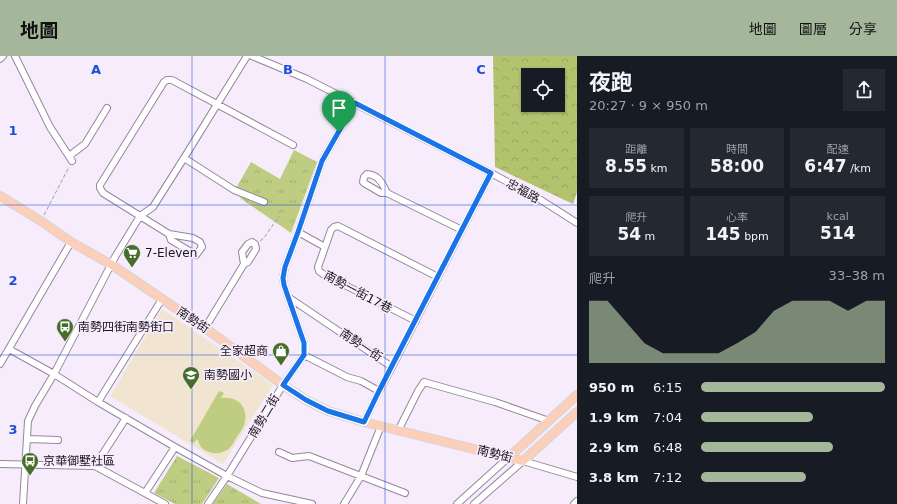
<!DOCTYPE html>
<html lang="zh-TW">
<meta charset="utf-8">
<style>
body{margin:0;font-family:"DejaVu Sans","Noto Sans TC",sans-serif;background:#242831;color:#f1f3f6;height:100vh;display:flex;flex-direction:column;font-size:15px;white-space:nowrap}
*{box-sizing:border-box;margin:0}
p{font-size:13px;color:#9ea1a6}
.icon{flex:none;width:22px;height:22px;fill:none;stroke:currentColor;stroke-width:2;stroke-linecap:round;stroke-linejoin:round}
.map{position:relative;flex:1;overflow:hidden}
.sheet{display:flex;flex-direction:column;background:#171b24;width:320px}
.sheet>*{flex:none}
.fabs{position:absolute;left:521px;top:12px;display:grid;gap:8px}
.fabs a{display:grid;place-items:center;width:44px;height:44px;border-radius:0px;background:#171b24;box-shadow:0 1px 3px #0004;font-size:20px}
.pin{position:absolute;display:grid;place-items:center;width:34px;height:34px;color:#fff;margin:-41px -17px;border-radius:50% 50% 50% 0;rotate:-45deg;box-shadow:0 0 4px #0007}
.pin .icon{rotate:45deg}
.round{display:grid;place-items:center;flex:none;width:42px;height:42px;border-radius:0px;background:#242831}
.overview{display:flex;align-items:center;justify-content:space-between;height:68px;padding:0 12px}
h1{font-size:22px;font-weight:700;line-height:30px}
.stats{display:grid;grid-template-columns:repeat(3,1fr);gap:6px;height:68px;padding:4px 12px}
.stats div{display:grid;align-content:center;border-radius:0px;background:#242831;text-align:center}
.stats b{font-size:17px;font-weight:700}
.stats small{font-size:11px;font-weight:400}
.stats p{font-size:11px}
.chart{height:112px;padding:8px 12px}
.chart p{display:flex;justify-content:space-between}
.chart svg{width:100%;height:72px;margin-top:4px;fill:#a4b79a;opacity:.7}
ul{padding:0 12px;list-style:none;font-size:13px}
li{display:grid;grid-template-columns:64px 48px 1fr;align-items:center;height:30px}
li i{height:10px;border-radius:5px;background:#a4b79a}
header{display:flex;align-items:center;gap:24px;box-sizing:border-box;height:56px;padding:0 20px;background:#a4b79a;color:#111}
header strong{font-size:19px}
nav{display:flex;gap:22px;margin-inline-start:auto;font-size:14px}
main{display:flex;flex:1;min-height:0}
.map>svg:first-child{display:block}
.education{fill:#f1e5d1}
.grass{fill:#becd82}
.forest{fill:url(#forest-crowns);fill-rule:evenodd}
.park{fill:url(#park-tufts)}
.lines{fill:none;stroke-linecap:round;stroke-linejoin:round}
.minor-casing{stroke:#95869d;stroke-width:8}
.major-casing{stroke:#d6d5d6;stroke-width:10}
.path{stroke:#a49ca9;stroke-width:1;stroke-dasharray:4 2;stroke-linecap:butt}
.minor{stroke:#fff;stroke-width:6}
.major{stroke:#fbcfba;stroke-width:8}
.route-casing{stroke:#fff;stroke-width:8}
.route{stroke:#1a73e8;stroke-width:5}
.grid{fill:none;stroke:#1d4ed8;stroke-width:1;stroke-opacity:0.55}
.labels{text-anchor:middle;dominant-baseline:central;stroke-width:3.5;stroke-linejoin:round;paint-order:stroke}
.street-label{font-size:12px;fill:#1b151e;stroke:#f6ecfc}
.poi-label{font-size:12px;fill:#1b151e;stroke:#f6ecfc;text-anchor:start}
.grid-label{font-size:13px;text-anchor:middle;font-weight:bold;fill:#1d4ed8;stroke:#f6ecfc;stroke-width:3.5;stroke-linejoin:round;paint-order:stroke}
</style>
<header>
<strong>地圖</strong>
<nav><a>地圖</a><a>圖層</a><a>分享</a></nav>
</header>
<main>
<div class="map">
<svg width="577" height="448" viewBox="0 0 577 448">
<defs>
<pattern id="forest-crowns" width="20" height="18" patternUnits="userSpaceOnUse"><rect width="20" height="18" fill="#b3c26d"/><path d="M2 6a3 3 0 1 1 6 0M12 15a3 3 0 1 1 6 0" fill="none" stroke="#99a65e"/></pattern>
<pattern id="park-tufts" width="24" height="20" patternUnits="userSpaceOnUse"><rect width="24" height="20" fill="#becd82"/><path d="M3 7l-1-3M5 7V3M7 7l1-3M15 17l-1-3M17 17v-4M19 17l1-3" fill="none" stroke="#a3af70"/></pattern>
</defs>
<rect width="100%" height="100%" fill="#f6ecfc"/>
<path class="education" d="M162,253L273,329L223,408L110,340Z"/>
<path class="grass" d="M219,335L224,337L221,342C227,341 234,342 239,346C245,351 247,361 244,369C243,373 240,376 238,379C235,384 232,391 227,394C220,399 207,398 201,391C200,389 198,385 197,383L194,387L190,385Z"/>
<path class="forest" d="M493,0H577V136L573,148L495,111ZM528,19H558V49H528Z"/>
<path class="park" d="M294,94L317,106L291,177L240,142L243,137L236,132L251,106L280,123Z
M177,400L219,422L202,448H175L154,437Z
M227,428L261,448H213Z"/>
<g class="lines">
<defs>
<path id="minor" d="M15,0L50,71L72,105
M252,0L307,23L491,117L541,144L577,167
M0,3L3,0
M69,100L85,88L107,52
M184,102L234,134L264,146
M387,137C382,127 379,119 367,118L364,121L363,126L364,127L381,137H387L462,174
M298,176L325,191
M169,178L193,182L200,186L202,191L196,199L171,184L169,178L103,137L100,132V129L164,26L167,24H172L293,89
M288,241L392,311L491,117
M416,265L323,218L319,215L318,211L331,174L334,171L338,170L438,221
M205,272L244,208L248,206L256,193L255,188L252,186L248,188L242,196L244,208
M9,293L54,318L98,346L175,391L227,420L262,437L312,448
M304,299L347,321L361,325L379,335
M0,308L71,186
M98,346L162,243
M364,366L379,335L392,311
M398,375L418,335L424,326L495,346L549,365
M27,383L58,384
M279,396L292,402L309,400L405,437
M0,408L95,410L165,448
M95,410L126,362
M145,437L175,391
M23,448L28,365L35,350L54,318L115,201L140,160L153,151L184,102L247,0
M208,448L227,420L283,329L304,299V287L284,229L283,222L285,211L298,176L322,105L355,47
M344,448L361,420L381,370
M457,448L509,401
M474,448L523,405L577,421
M574,448L577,445"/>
<path id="major" d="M0,140L41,165L71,186L112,209L205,272L283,329L306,344L328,355L364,366L523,405L577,356
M509,401L577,339"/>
</defs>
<use href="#minor" class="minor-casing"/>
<use href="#major" class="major-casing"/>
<path class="path" d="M44,159L69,111
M260,185L264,182L279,160"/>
<use href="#minor" class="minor"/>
<use href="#major" class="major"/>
</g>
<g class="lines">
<defs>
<path id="route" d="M355,47L491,117L379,335L364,366L328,355L306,344L283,329L304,299V287L284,229L283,222L285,211L298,176L322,105Z"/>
</defs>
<use href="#route" class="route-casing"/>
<use href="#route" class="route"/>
</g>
<path class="grid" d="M192,0V448M385,0V448M0,149H577M0,299H577"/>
<defs>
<symbol id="supermarket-pin" viewBox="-11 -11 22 30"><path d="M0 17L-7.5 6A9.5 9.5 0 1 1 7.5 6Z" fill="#466e2a" stroke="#f6ecfc"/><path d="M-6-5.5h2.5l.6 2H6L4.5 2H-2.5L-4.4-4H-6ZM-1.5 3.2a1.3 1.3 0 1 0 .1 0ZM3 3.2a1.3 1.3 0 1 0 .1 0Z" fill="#fff"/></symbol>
<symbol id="bus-pin" viewBox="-11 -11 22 30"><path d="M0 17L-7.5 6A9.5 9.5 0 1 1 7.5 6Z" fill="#466e2a" stroke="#f6ecfc"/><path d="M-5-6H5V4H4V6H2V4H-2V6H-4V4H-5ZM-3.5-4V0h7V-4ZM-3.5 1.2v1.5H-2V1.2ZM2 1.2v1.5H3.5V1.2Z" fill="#fff"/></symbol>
<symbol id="shop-pin" viewBox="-11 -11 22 30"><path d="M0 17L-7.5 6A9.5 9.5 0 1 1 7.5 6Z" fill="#466e2a" stroke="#f6ecfc"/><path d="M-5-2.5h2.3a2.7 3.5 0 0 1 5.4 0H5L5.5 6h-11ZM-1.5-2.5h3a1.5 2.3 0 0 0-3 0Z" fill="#fff"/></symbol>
<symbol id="school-pin" viewBox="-11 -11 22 30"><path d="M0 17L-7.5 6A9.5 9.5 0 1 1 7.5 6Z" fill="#466e2a" stroke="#f6ecfc"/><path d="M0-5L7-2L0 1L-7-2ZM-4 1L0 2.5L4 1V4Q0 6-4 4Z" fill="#fff"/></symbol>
</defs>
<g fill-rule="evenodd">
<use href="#supermarket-pin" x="122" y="187" width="20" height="27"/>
<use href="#bus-pin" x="55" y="261" width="20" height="27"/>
<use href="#shop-pin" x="271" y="285" width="20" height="27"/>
<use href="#school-pin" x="181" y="309" width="20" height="27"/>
<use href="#bus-pin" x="20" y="395" width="20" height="27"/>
</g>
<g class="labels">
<g class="street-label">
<text transform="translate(523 135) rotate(29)">忠福路</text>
<text transform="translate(358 236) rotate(28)">南勢一街17巷</text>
<text transform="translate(193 264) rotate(34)">南勢街</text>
<text transform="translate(361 289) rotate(34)">南勢一街</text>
<text transform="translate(264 360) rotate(-59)">南勢二街</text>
<text transform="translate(495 398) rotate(14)">南勢街</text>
</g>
<g class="poi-label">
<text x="145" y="197">7-Eleven</text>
<text x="78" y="271">南勢四街南勢街口</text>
<text x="268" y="295" text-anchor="end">全家超商</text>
<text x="204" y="319">南勢國小</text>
<text x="43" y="405">京華御墅社區</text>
</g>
</g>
<g class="grid-label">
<text x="96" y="18">A</text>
<text x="288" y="18">B</text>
<text x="481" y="18">C</text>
<text x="13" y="79">1</text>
<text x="13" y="229">2</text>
<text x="13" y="378">3</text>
</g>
</svg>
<div class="fabs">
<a><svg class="icon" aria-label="locate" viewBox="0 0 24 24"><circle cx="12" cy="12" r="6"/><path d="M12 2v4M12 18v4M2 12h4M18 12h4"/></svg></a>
</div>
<div class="pin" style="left:339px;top:76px;background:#1e9e55"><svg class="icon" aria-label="arrive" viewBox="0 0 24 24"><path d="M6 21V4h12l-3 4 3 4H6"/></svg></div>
</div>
<section class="sheet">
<div class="overview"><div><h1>夜跑</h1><p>20:27 · 9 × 950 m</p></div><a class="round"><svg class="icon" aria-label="share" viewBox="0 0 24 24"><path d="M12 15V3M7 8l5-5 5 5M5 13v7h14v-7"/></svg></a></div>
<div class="stats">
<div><p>距離</p><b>8.55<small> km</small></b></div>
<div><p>時間</p><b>58:00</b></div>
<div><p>配速</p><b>6:47<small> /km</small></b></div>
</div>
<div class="stats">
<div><p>爬升</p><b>54<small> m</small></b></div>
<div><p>心率</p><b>145<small> bpm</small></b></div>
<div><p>kcal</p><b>514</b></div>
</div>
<div class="chart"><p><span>爬升</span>33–38 m</p>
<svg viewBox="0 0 160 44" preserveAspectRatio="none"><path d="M0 44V6L10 6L20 19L30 32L40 38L50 38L60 38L70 38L80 32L90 25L100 12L110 6L120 6L130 6L140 12L150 6L160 6V44z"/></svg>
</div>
<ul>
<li><b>950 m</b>6:15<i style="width:100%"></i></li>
<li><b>1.9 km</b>7:04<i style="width:61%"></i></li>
<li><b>2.9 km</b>6:48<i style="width:72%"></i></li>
<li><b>3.8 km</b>7:12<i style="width:57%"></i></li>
</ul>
</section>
</main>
